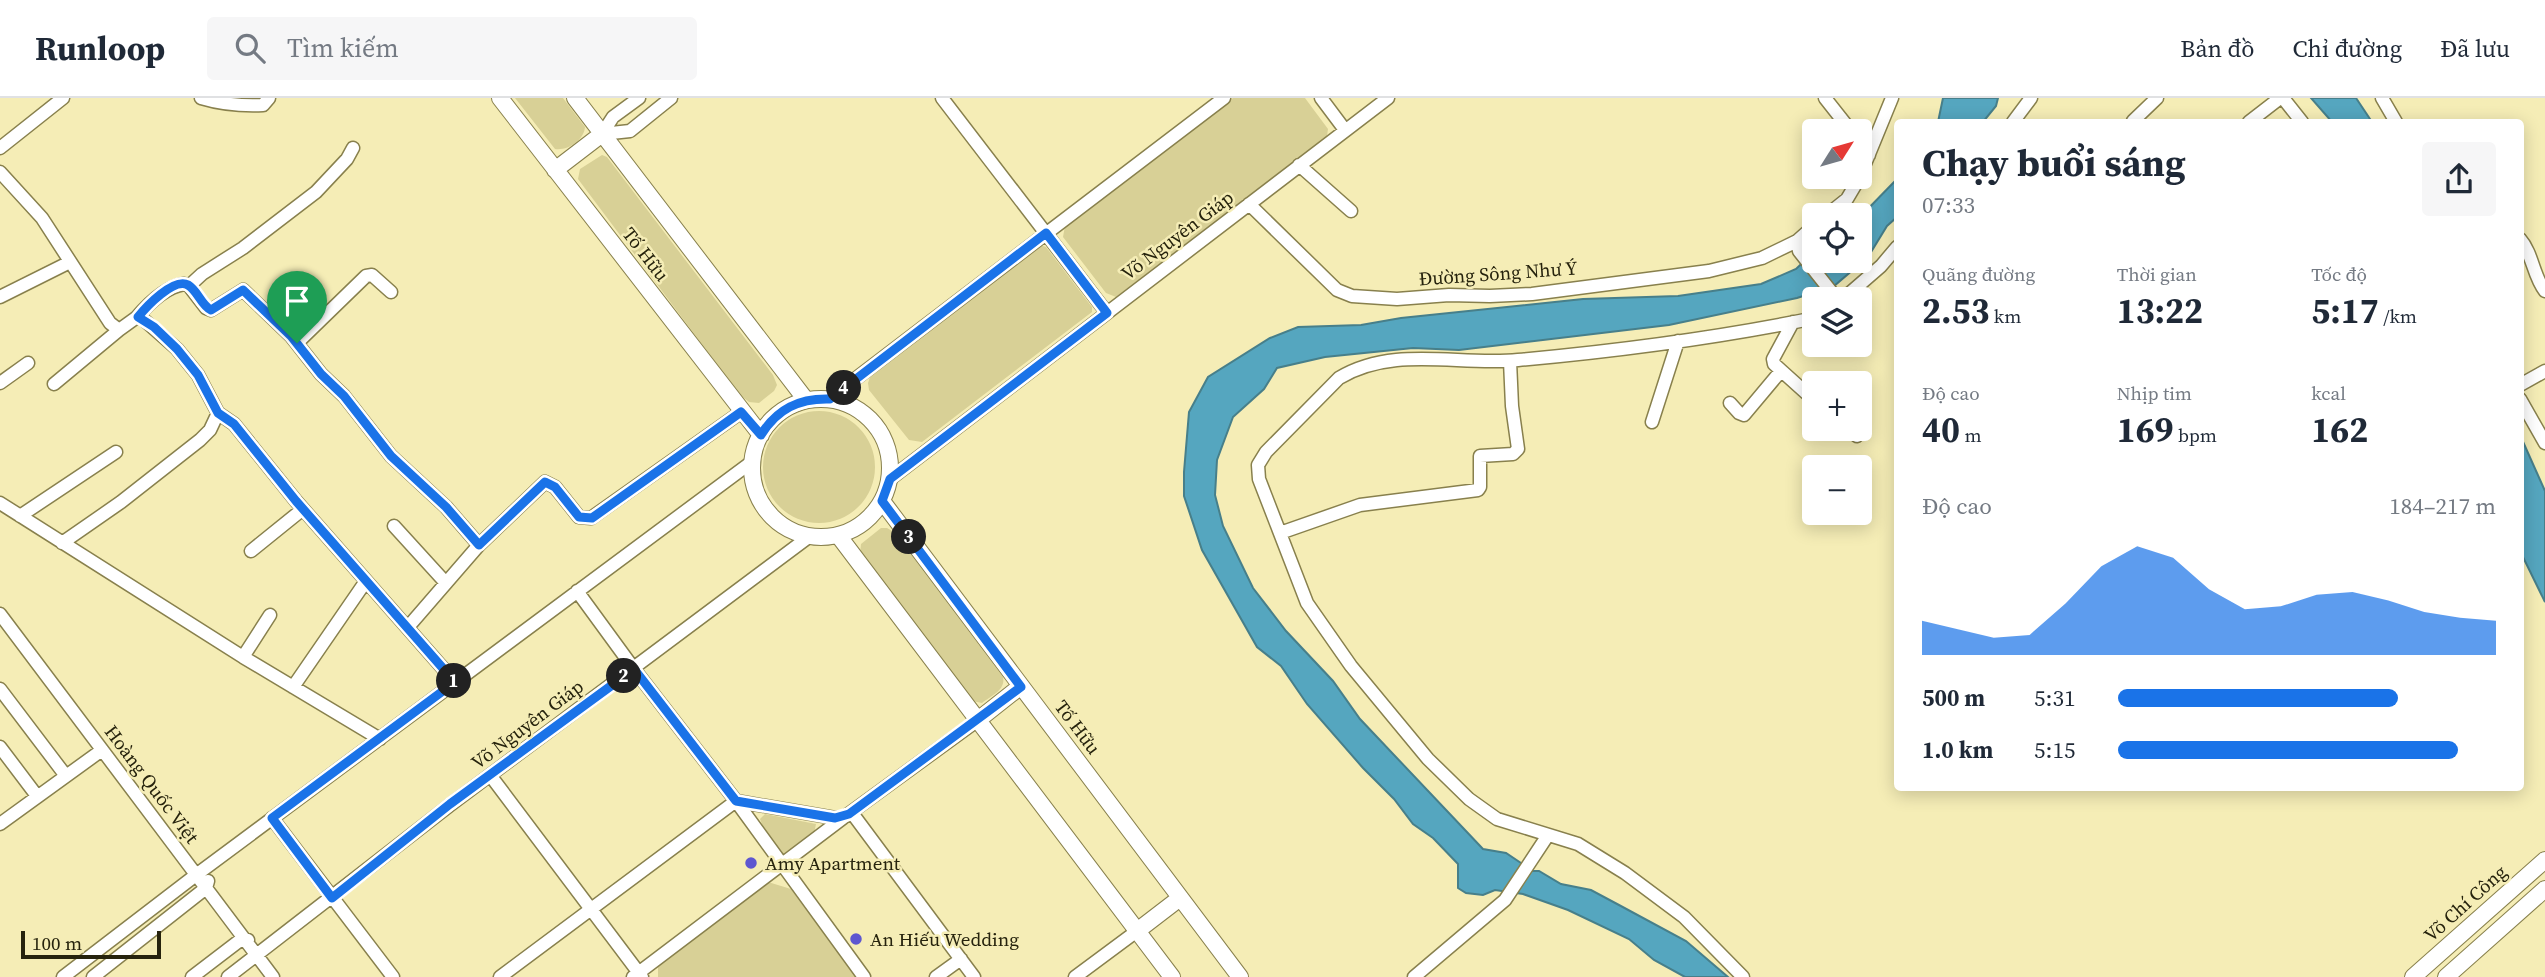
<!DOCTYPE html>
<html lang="vi">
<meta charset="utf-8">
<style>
body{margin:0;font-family:"Source Serif 4",serif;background:#f6f6f7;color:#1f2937;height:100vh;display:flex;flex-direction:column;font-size:26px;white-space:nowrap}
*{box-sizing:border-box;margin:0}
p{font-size:23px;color:#747a83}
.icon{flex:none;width:38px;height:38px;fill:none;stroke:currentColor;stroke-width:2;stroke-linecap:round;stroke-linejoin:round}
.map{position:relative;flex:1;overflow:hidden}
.sheet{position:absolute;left:1894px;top:21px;width:630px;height:672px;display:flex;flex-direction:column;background:#fff;border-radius:7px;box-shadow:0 4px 18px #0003}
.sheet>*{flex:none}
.needle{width:46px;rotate:53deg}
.tools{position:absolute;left:1802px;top:21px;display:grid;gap:14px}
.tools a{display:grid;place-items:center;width:70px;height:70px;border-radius:7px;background:#fff;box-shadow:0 4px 18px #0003;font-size:35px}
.scale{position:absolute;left:21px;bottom:18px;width:140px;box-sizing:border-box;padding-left:7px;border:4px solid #26230d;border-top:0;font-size:19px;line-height:24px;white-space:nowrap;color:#26230d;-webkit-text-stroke:5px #f5edb6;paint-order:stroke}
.pin{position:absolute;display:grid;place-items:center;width:60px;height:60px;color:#fff;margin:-72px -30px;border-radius:50% 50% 50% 0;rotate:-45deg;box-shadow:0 0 7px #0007}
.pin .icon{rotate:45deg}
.km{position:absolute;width:35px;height:35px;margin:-18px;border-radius:50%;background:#222;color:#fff;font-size:19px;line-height:35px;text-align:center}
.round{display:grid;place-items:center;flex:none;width:74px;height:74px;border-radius:7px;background:#f6f6f7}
.summary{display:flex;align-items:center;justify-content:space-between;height:119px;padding:0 28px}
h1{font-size:38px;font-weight:700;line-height:52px}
.metrics{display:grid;grid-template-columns:repeat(3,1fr);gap:10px;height:119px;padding:7px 28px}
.metrics div{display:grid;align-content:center}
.metrics b{font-size:35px;font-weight:700}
.metrics small{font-size:19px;font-weight:400}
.metrics p{font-size:19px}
.chart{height:196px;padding:14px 28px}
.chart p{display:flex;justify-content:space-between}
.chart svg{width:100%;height:126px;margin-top:7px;fill:#1a73e8;opacity:.7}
ul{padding:0 28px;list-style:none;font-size:23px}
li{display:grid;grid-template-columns:112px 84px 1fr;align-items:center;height:52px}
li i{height:18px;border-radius:9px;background:#1a73e8}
header{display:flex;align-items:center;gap:42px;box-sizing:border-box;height:98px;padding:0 35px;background:#fff;border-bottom:2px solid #e0e1e3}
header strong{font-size:33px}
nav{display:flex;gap:38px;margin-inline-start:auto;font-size:24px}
.search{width:490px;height:63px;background:#f6f6f7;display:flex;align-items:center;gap:18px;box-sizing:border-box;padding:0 24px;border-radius:7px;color:#747a83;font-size:26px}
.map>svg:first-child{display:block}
.green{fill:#d8d096}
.water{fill:#55a6bf;stroke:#477f8a;stroke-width:2}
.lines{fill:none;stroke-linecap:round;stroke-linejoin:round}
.minor-casing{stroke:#88804d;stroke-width:15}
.major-casing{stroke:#88804d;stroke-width:18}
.minor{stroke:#fff;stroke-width:12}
.major{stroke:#fff;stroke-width:16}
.route-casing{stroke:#fff;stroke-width:14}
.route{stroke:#1a73e8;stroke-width:9}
.poi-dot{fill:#5e57d0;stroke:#f5edb6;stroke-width:2.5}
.labels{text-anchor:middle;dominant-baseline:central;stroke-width:5;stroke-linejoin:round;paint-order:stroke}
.street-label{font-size:19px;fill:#26230d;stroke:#f5edb6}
.poi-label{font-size:19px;fill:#26230d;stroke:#f5edb6;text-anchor:start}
</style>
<header>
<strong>Runloop</strong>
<div class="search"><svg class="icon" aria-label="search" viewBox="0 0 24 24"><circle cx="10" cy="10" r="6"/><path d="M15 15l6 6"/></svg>Tìm kiếm</div>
<nav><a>Bản đồ</a><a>Chỉ đường</a><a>Đã lưu</a></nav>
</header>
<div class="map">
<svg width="2545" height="879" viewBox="0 0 2545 879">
<rect width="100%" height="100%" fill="#f5edb6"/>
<path class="green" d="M515,0H563L585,29C584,42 568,53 555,51Z
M1233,0H1305L1328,31L1327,38L1116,199L1106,195L1063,139L1065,128Z
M602,57L607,59L773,277L777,287L774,293L759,305L749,304L740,297L578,81L580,71Z
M1040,147L1046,149L1092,209V214L922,344L909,342L869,292L868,285L872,273Z
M763 369a56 56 0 1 1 112 0a56 56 0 1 1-112 0Z
M881,430H887L894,434L1003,579C1006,592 991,598 982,605L972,603L860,456L861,446Z
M765,716L816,726L814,736L783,756L764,731L760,721Z
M768,784L791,791L856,879H658V868Z"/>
<path class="water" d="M1943,0H1998L1996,8L1983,24H1938Z
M2311,0H2356L2372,24H2332Z
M1897,81V119L1887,128L1868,159L1834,188L1797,200L1669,227L1459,252L1413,250L1325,259L1277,270L1264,291L1233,319L1217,362L1215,397L1223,428L1253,490L1286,533L1333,583L1360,621L1483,751L1506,755L1533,773H1539L1561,786L1591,792L1619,807L1686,843L1728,879H1685L1654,862L1629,841L1568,812L1523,796L1495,792L1483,797L1466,795L1458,790V766L1433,740L1413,726L1394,701L1363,670L1307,606L1281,568L1257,549L1202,452L1184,398V374L1189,314L1208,279L1270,240L1298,229L1361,227L1401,220L1583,201L1678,198L1761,186L1796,171L1815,153V163H1860V119Z
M2520,337L2545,393V504L2520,453Z"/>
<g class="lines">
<defs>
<path id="minor" d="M201,0C221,6 241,8 263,7L269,0
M942,0L1107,215
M1321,0L1345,32
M1825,0L1851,33
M2283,0L2302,24
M2382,0L2396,24
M2133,23L2157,0
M2013,24L2031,0
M2249,24L2280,0
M602,36L630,33L671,0
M602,36L613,19L639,0
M1860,45L1869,57
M0,50L63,0
M353,50L347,61L316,94L243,150L202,176L189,188L206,210L211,212L243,192L291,238L321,276L344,298L391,358L446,409L479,447
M1299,67L1351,113
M0,74L42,120L110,225L119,232L137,219L143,221L177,251L198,277L218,315L234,326L296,403L455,584
M1860,78L1892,0
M1249,106L1337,192L1352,198L1397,201L1449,197L1490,198L1532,196L1709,173L1762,160L1797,143L1815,127
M1827,117L1847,101L1860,79
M2520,141C2533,156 2533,178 2545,193
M1797,143L1799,153L1837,201
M0,199L70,164
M1843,201L1881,168L1897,149
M137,219C149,205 165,189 184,186L189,188
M1793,224L1773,261L1774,266L1815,303
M297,245L366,178L372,177L391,194
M0,285L28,265
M54,286L119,232
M2520,287L2545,273
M829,301L1224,0
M2520,301L2545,345
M1730,305L1739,315L1744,317L1780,274
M1652,324L1678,243
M1848,331L1857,338
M890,381L1388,0
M0,405L243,559L380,641
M20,418L116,354
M394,428L445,484
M1280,435L1360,407L1478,392L1480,389V358L1513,356L1518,351L1512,308L1510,263
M62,445L121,404L200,342L210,332L218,315
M251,453L303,411
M577,493L634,571L736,703L864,879
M0,516L273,879
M408,529L479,447L545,384L555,389L579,419L591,420L741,314
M243,559L270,517
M293,589L366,483
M0,591L66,678
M0,649L37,698
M490,677L642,879
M852,715L974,879
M272,720L393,879
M0,726L102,652
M63,879L196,777L753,363
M93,879L206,790L208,783
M192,879L243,840L248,842
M228,879L450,707L810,438
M500,879L736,703L835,720H843L978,622
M633,879L843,720
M936,879L961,861
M1075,879L1137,833
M1414,879L1505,802L1548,737
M1743,879L1684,819L1625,775L1578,746L1497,721L1469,701L1428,661L1351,568L1307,505L1259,381L1258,367L1266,354L1339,280C1394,247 1458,268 1518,262C1617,253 1717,240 1815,220"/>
<path id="major" d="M500,0L761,337
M575,0L806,302
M555,72L602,36
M752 370a69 69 0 1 1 138 0a69 69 0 1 1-138 0Z
M882,403L1240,879
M838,437L1172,879
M978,622L1021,588
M1137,833L1180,800
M2413,879L2545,762
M2446,879L2545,791"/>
</defs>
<use href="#minor" class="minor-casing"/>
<use href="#major" class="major-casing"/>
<use href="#minor" class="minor"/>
<use href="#major" class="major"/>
</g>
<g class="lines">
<defs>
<path id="route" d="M1046,135L1107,215L890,381L882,403L1021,589L849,716L835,720L736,703L634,571L450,706L332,800L272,720L455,584L296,403L234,326L218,315L198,277L177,251L154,229L138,219C146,209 174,179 188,187C198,193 201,207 211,212L243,192L291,238L321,276L344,298L391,358L446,409L479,447L545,384L555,389L579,419L592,420L741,314L761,337C777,311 799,300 830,301Z"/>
</defs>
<use href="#route" class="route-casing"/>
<use href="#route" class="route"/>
</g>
<g class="poi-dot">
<circle cx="751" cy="765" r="7"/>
<circle cx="856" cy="841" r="7"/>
</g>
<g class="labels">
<g class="street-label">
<text transform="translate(1177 137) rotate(-37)">Võ Nguyên Giáp</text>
<text transform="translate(646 156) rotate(52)">Tố Hữu</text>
<text transform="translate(1498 175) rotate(-4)">Đường Sông Như Ý</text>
<text transform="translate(527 626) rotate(-37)">Võ Nguyên Giáp</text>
<text transform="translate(1078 629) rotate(53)">Tố Hữu</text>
<text transform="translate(152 686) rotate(53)">Hoàng Quốc Việt</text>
<text transform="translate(2465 805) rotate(-42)">Võ Chí Công</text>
</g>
<g class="poi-label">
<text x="765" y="765">Amy Apartment</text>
<text x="870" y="841">An Hiếu Wedding</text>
</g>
</g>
</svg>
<div class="tools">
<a><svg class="needle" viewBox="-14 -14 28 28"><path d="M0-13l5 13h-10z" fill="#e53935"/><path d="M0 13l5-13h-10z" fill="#747a83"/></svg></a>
<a><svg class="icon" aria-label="locate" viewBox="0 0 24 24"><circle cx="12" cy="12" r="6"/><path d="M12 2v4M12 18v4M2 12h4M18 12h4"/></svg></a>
<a><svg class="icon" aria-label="layers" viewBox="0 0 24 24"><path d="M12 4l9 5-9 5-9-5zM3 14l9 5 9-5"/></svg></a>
<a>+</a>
<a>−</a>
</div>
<div class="scale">100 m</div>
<div class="pin" style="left:297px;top:245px;background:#1e9e55"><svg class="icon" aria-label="arrive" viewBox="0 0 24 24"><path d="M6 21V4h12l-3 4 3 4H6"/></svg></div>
<b class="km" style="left:454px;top:583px">1</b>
<b class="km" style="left:624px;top:578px">2</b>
<b class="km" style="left:909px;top:439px">3</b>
<b class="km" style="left:844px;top:290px">4</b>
<section class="sheet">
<div class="summary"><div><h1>Chạy buổi sáng</h1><p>07:33</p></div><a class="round"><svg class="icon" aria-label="share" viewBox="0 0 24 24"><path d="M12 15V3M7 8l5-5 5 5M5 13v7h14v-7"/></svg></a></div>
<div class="metrics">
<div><p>Quãng đường</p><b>2.53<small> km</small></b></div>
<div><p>Thời gian</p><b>13:22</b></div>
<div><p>Tốc độ</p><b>5:17<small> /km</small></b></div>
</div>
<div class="metrics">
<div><p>Độ cao</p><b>40<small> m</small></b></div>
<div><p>Nhịp tim</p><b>169<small> bpm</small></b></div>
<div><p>kcal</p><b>162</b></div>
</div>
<div class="chart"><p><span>Độ cao</span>184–217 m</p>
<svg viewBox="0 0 160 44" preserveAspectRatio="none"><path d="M0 44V32L10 35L20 38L30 37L40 26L50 13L60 6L70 10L80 21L90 28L100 27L110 23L120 22L130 25L140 29L150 31L160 32V44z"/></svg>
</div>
<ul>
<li><b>500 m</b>5:31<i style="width:74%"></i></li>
<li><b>1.0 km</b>5:15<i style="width:90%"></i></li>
</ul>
</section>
</div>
